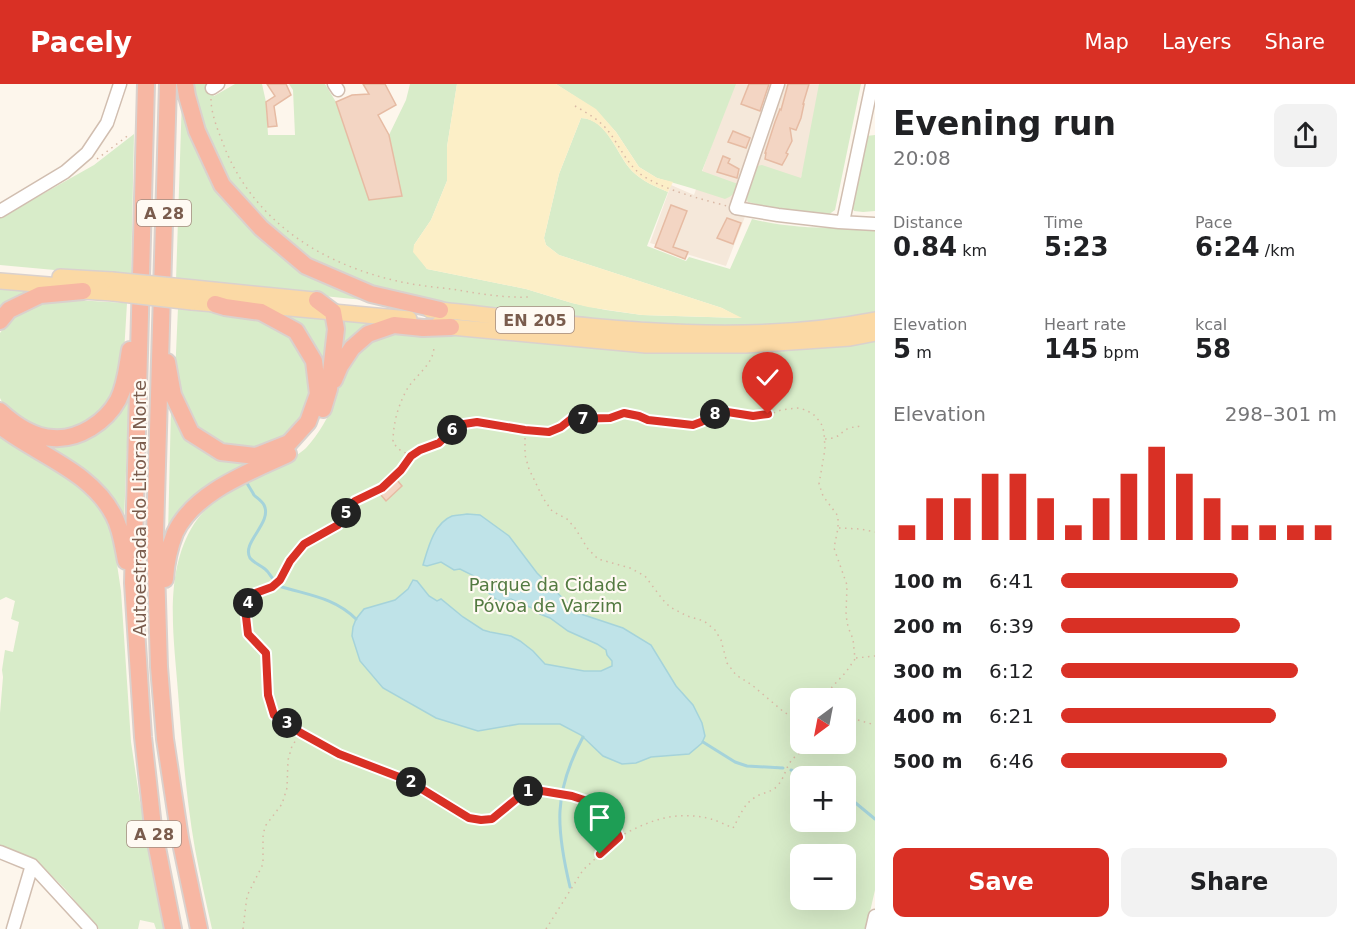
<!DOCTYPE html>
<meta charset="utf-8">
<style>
body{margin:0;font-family:"DejaVu Sans",sans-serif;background:#f2f2f2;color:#202124;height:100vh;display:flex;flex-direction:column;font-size:22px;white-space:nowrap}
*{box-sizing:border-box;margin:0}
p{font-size:20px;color:#757577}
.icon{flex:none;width:33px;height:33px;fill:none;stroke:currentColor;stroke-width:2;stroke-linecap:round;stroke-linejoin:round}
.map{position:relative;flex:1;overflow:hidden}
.drawer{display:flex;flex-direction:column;background:#fff;width:480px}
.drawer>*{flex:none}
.needle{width:39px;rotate:212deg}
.tools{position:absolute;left:790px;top:604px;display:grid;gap:12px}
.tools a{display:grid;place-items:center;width:66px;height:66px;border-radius:12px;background:#fff;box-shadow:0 6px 24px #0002;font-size:30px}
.pin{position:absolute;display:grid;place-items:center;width:51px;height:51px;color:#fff;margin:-62px -26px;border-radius:50% 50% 50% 0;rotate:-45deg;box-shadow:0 0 6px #0007}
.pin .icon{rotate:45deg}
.km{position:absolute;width:30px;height:30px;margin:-15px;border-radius:50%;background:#222;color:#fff;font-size:16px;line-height:30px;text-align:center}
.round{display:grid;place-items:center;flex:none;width:63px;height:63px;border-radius:12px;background:#f2f2f2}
.summary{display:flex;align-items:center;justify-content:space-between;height:102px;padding:0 18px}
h1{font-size:33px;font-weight:700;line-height:45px}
.stats{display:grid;grid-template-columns:repeat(3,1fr);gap:9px;height:102px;padding:6px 18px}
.stats div{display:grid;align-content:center}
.stats b{font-size:26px;font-weight:700}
.stats small{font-size:16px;font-weight:400}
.stats p{font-size:16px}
.chart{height:168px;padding:12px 18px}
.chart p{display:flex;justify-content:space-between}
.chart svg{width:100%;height:108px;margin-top:6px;stroke:#d93025;stroke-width:6}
.action{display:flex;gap:12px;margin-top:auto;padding:12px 18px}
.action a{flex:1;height:69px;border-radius:12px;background:#d93025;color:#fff;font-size:24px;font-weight:700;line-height:69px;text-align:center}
.action a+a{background:#f2f2f2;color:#202124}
ul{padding:0 18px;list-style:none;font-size:20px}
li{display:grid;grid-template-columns:96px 72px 1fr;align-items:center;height:45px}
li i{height:15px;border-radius:8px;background:#d93025}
header{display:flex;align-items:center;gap:36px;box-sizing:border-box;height:84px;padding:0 30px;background:#d93025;color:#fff}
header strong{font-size:28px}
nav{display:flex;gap:33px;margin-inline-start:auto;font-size:21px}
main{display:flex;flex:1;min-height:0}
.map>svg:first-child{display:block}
.residential{fill:#f5e8da}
.green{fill:#d8ecc9;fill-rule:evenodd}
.sand{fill:#fcefc7}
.water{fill:#bfe3e8;stroke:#a5d3da;stroke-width:1.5}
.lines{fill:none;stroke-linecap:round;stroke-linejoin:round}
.stream{stroke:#a5d3da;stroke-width:3}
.building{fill:#f3d5c3;stroke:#e6bba3;stroke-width:1.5}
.minor-casing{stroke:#d1beb0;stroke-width:15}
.major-casing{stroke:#dad1cd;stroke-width:18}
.highway-casing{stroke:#dad1cd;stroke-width:20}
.path{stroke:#d9b8a5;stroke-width:1.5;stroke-dasharray:1.5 4.5;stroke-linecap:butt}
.minor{stroke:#fff;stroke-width:12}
.major{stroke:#fbd9a5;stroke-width:15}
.highway{stroke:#f7b7a3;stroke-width:16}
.major-bridge-casing{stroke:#dad1cd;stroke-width:18;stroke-linecap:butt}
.major-bridge{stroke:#fbd9a5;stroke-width:15}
.route-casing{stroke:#fff;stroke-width:12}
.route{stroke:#d93025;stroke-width:8}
.labels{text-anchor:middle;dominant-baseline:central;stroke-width:4.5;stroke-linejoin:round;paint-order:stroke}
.shield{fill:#fffaf3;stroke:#a28b7f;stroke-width:1.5}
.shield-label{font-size:16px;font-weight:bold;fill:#7a5c4d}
.street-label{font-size:18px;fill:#7a5c4d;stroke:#fffaf3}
.park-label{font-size:18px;fill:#537a41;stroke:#fffaf3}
</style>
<header>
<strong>Pacely</strong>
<nav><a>Map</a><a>Layers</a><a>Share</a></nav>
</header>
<main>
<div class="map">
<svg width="875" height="845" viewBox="0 0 875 845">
<rect width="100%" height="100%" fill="#fdf6ec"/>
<path class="residential" d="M733,0H822L819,21L793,126L751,117L726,182L650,159L671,101L694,111Z"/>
<path class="green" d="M190,0H207L206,1L214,12L235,0H262L266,18L268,51H295L293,6L289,0H325L336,18L369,116L402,112L389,51L406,16L410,0H457L447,63V97L431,136L414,161L422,178L427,185L526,205L572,219L606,226L642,231L740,234L722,224L559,171L546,161L544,154L559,90L581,34C608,35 616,70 632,87C642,97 656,103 668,108L647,162L686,177L689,173L730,185L752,135C790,145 835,145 875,143V228L817,237L762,242L716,243L548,231L441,219L378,207L304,174L235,109L206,59Z
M556,0H736L702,87L738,100C736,108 733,112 725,115L691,104L657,94L639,83L616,48L596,26Z
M819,0H861L835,126L828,131L794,129L748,118L746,113L757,82L762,81L801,94Z
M182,13L215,99L238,131L267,160L293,180L373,217L176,197Z
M134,50L131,193L0,181V134L94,81Z
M875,51V127L863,128L854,127L852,123L866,52Z
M0,203L37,205L0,229Z
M57,215L127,219L123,286L106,324L79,343L59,347L42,346L22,338L5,324L0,314V249L9,237L22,226L40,218Z
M178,224L231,230L251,234L269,239L286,249L298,261L310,290L311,310L305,329L288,352L253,366L226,364L200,348L188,334L175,291Z
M280,229L328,234L332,243L333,249C329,275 328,307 318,330C298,377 252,376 215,401C203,409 191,420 182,432C177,438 174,445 170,451L168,450L171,324C177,336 182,346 191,355C221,386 274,385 302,353C313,341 319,327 322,311C328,276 309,250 280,232Z
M340,235L378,239L340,273Z
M394,245L875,253V806L866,845H212C206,818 200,792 195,765C186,714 182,660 178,608C174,553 163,489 194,440C214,408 257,397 287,377C293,373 301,369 306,364C319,350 329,332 336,314C341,300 343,284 352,272C362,258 379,252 394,245ZM801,615H846V660H801ZM801,693H846V738H801ZM801,771H846V816H801Z
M129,312L124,437L42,358L120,325Z
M0,348L59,386L98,417L112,447L121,507L131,658L140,718L173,845H156L154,839L140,836L138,845H99L65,805L43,783L35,778L0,763V629L3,593L2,586L5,566L13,568L19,538L11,535L15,517L6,513L0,516Z"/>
<path class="sand" d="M457,0H556L596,25L616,48L639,83L657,94L673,98L668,108C656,103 642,97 632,87C617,71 607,35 581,34L559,90L544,154L546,161L559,171L722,224L742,234L642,231L588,223L572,219L526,205L427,185L413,168L414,161L431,136L447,97V63Z"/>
<path class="water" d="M467,430L480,431L509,452L537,489L578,529L623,544L651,561L676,602L693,621L702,639L705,652L702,659L689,670L651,673L636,679L622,680L603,672L581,651L560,640H519L478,647L436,634L383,604L360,577L352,552L353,543L356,535L364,525L395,516L408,505L413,496L417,497L429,512L437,517L441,515L463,533L483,546L490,548L511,552L520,557L533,567L545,580L584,587H601L612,582V577L607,571L606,566L597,560L568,547L550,534L540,530L532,524L511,515L502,517L497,516L477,499L474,492L460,485L454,486L441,478L427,482L423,481C428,464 434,439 452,432C457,431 462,431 467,430Z"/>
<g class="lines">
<path class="stream" d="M247,399C249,403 252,407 254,411C257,414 262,417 264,421C273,439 241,458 250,474C254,479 260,481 265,485C269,488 271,493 274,496
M279,502C307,511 334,513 356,535
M703,658L735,678L747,682L783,684
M791,686L811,693
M846,711L875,735
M570,803C556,744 553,709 583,653"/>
</g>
<path class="building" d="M267,0H286L291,11L274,22L277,42L268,43L266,18L275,12Z
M363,0H385L396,21L378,31L389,51L402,112L369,116L336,18L352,11L369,10Z
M749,0H769L760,27L741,20Z
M788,0H809L803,20H804L801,34L796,46L790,44L792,57L786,69L788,70L786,74L782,81L765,75L766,69H765L775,38L780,25L781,26Z
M733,47L750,54L746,64L728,58Z
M723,72L730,75L728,79L739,85L737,94L717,88Z
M671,121L687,127L673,163L688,168L685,175L655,163Z
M727,134L741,139L733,160L717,154Z
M397,396L402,402L386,417L381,411Z"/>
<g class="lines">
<defs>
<path id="minor" d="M334,0L338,6
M778,0L736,124L778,131L839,138L875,140
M212,4L218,0
M0,127L65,88L87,69L107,39L120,0
M843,138L872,0
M0,768L32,781L91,845
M13,845L32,781
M872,845L875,832"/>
<path id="major" d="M60,193L112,196
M0,197L73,203L83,207L113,209
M194,204L314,216
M192,218L215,220L225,218L409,235
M430,226H440C584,241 731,264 875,236
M439,240L451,243L646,261H746L850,254L875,249"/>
<path id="highway" d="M146,0L133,499L143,653L153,743L173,845
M168,0L155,450L159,583L165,655L180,754L199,845
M185,0L187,12L197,47L222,101L261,144L306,182L371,210L440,226
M317,216L333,228L336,245L329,305L323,325
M0,237L9,226L40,211L83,207
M167,278L173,311L191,349L221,368L256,372L289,359L308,338L318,310L314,277L296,247L261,228L225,223L215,220
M334,296L340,282L352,264L368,250L394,241L423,244L451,243
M0,327C14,340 32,353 53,354C79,356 106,338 118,316C126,300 127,283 130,266
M3,344C40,372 92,388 114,432C121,445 123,462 126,477
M165,495C166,479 169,464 175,449C194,408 250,388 288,370"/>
</defs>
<use href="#minor" class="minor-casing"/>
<use href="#major" class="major-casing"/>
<use href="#highway" class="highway-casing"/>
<path class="path" d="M211,15C211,32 220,51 226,67C257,139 322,180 397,197C414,201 433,203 451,205C476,209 502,214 528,213
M575,22C587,29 600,36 609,48C619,61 626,78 639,89C660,105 701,115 727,122
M97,75L130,50
M525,348V371L529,385L543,414L552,427L567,435L575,444L588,465L598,475L630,484L645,492L663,516L670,523L687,532L704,537L715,546L721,556L727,579L736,591L752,601L785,629L801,634
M825,355C841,354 839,349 849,344C853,343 856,343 860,342
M411,372L400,366L393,359C393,341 397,325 405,309C413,292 434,282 434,262
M839,444L860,445L875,448
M856,574L875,572
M846,636H858L875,641
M815,660C806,665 795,670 789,680C785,687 784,694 778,701C772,709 762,708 754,714C743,721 739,734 733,744C726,741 718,737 711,735C677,726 649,736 619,753L610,732L596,720L572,712L536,706L525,708L492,735L481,736L469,734L407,696L339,670L301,649L274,631L268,611L266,569L248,551L245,524L253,511L272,503L280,496L290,477L304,460L338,441L355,417L382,404L411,372L420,366L439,359L452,346L464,340L477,338L525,346L549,348L561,343L571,335L610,334L624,329L639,332L648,336L693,341L701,338L721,327L753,332L768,331L781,326L797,324L806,326L814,331L821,339L824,348L825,365L819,400L823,412L838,432V444L834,464L847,501L846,531L848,543L853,555L855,575L846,588L832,603L828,615
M243,845L247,812L263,780V753L264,747L266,741L282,720L287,704L288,676L292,662L300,650
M546,845L583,786L619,753"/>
<use href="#minor" class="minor"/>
<use href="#major" class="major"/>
<use href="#highway" class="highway"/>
<defs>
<path id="major-bridge" d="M112,196L194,204
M113,209L192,218"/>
</defs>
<use href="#major-bridge" class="major-bridge-casing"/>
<use href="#major-bridge" class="major-bridge"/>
</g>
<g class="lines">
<defs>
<path id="route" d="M600,770L619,753L610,732L596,720L572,712L536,706L525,708L492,735L481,736L469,734L407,696L339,670L301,649L274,631L268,611L266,569L248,550L245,524L253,510L272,503L280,496L290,477L304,460L338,441L355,417L382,404L401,386L411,372L420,366L439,359L452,346L464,340L477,338L525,346L549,348L561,343L571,335L610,334L624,329L639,332L648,336L693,341L701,338L721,327L753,332L768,330"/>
</defs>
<use href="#route" class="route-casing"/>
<use href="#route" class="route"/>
</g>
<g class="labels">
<g class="shield">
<rect x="137" y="116" width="54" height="26" rx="4.5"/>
<rect x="496" y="223" width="78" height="26" rx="4.5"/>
<rect x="127" y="737" width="54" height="26" rx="4.5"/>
</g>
<g class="shield-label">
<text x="164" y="129">A 28</text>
<text x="535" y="236">EN 205</text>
<text x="154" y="750">A 28</text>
</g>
<g class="street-label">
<text transform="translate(139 424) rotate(-90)">Autoestrada do Litoral Norte</text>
</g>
<g class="park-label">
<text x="548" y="500">Parque da Cidade<tspan x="548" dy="21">Póvoa de Varzim</tspan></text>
</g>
</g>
</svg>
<div class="tools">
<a><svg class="needle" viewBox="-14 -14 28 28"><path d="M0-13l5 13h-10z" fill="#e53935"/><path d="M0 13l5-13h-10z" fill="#757577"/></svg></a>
<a>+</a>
<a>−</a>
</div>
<div class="pin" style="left:600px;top:770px;background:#1e9e55"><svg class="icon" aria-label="arrive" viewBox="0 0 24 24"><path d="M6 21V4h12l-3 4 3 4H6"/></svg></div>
<div class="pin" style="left:768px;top:330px;background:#d93025"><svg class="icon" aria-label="check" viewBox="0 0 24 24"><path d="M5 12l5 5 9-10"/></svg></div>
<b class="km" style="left:528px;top:707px">1</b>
<b class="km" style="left:411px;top:698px">2</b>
<b class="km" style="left:287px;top:639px">3</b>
<b class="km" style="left:248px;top:519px">4</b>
<b class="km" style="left:346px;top:429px">5</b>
<b class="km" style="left:452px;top:346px">6</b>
<b class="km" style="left:583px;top:335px">7</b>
<b class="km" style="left:715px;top:330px">8</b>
</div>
<section class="drawer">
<div class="summary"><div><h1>Evening run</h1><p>20:08</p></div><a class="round"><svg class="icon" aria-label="share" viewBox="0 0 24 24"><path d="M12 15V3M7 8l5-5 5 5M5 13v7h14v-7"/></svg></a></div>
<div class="stats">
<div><p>Distance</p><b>0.84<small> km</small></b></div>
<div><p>Time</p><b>5:23</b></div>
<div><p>Pace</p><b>6:24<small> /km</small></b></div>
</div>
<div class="stats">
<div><p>Elevation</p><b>5<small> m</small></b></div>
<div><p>Heart rate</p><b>145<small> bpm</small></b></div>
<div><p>kcal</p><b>58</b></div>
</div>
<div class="chart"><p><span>Elevation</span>298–301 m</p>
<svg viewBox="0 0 160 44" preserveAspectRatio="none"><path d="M5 44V38M15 44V27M25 44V27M35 44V17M45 44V17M55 44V27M65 44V38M75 44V27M85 44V17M95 44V6M105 44V17M115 44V27M125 44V38M135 44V38M145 44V38M155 44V38"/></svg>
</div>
<ul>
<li><b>100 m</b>6:41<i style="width:64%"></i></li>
<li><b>200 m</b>6:39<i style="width:65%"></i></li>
<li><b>300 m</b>6:12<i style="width:86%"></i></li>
<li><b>400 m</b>6:21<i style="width:78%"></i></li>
<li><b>500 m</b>6:46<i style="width:60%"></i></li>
</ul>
<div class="action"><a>Save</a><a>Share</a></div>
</section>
</main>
